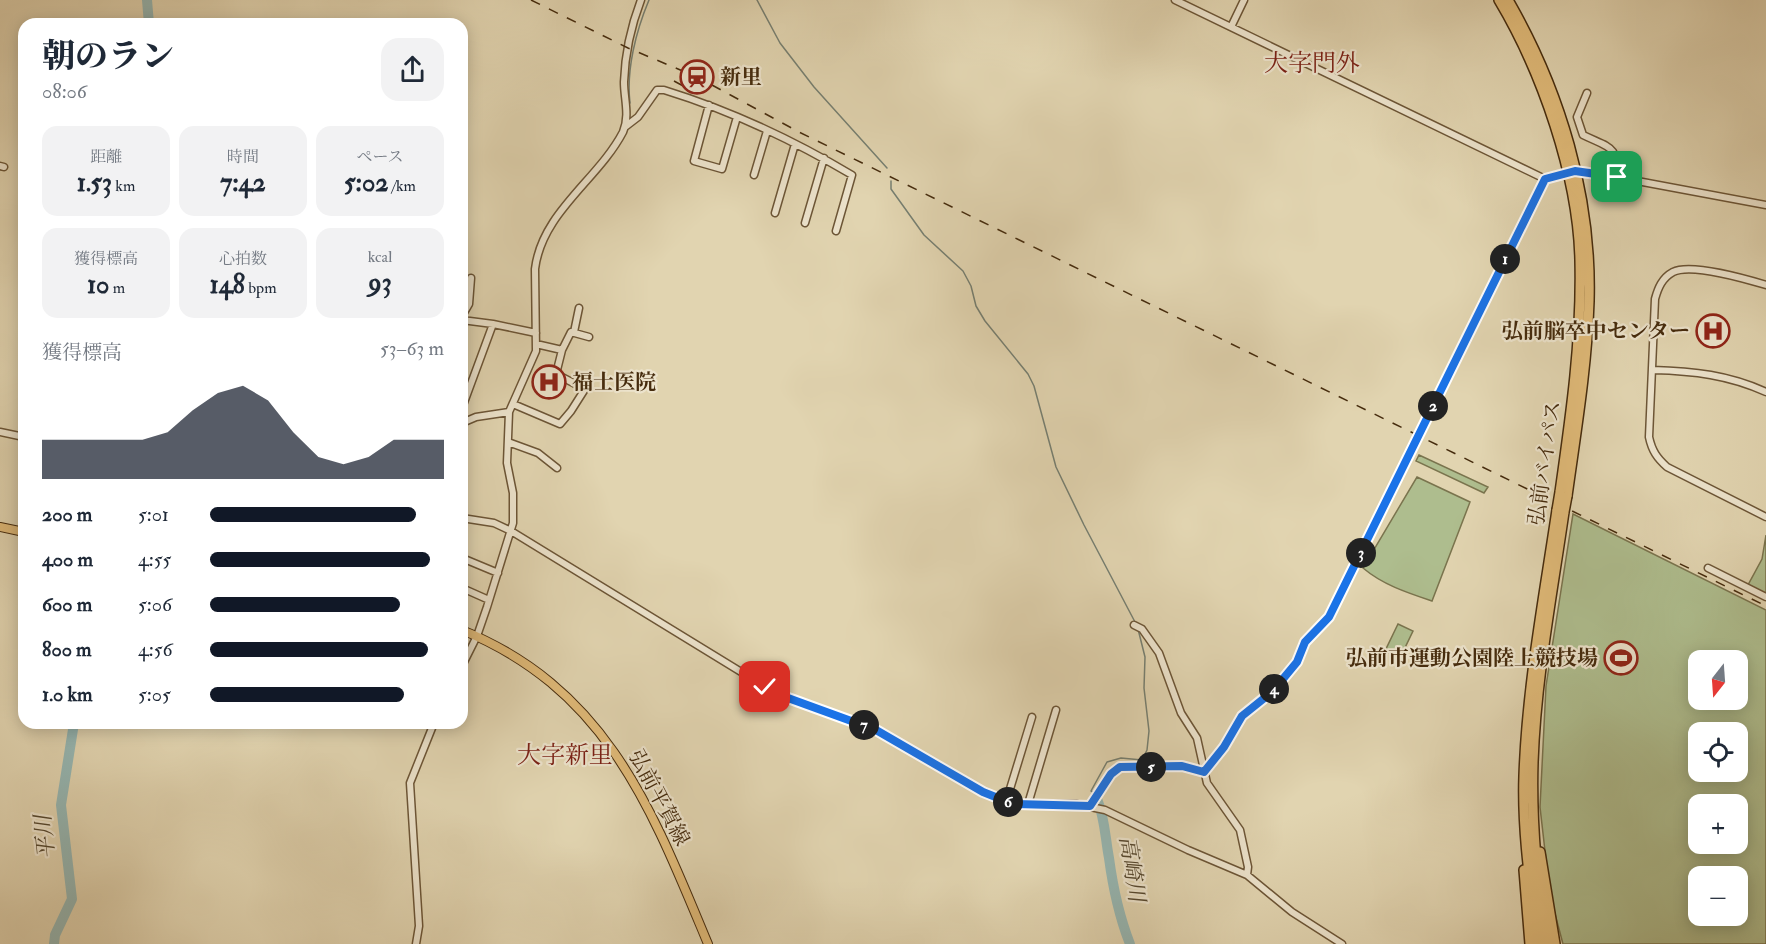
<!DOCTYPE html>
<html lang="ja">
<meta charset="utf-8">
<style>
body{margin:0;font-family:"IM FELL Double Pica","Noto Serif JP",serif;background:#f2f2f3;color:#1f2937;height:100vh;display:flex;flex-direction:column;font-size:22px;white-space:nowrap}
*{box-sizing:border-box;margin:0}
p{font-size:20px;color:#747a83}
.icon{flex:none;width:33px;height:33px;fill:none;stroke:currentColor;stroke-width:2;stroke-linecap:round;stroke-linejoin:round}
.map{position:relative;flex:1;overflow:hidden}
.panel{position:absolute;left:18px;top:18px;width:450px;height:711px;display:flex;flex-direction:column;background:#fff;border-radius:18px;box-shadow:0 3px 15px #0003}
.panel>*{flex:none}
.needle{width:39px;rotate:197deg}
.buttons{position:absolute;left:1688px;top:650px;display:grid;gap:12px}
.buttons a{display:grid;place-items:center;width:60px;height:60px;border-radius:12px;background:#fff;box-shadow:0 3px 15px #0003;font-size:30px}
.pin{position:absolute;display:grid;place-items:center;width:51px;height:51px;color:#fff;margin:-26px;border-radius:12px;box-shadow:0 3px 9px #0006}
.km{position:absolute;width:30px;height:30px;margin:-15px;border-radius:50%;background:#222;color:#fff;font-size:16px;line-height:30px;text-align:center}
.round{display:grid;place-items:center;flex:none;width:63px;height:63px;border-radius:18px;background:#f2f2f3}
.head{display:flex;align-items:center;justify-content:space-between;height:102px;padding:0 24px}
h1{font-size:33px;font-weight:800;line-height:45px}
.stats{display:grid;grid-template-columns:repeat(3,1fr);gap:9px;height:102px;padding:6px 24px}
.stats div{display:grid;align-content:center;border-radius:15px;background:#f2f2f3;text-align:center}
.stats b{font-size:26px;font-weight:800}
.stats small{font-size:16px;font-weight:400}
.stats p{font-size:16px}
.chart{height:168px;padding:12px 24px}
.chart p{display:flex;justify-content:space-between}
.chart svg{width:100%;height:108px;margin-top:6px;fill:#111827;opacity:.7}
ul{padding:0 24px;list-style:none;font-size:20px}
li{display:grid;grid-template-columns:96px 72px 1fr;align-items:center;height:45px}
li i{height:15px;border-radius:8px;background:#111827}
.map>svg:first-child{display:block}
.green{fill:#aebd8e;stroke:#7a744e;stroke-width:1.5;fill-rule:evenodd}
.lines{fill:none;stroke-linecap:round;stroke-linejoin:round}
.stream{stroke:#767f71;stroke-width:1.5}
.river{stroke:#96b7b3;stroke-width:10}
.minor-casing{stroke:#6c5536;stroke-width:9}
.major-casing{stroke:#452b0d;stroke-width:10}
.highway-casing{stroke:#452b0d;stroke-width:12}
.minor{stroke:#ece3cc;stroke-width:6}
.major{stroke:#e0ba78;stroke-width:8}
.highway{stroke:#e0ba78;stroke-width:9}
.rail{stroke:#452b0d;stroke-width:1.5;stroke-dasharray:10 10;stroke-linecap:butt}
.highway-bridge-casing{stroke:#452b0d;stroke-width:12;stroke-linecap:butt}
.highway-bridge{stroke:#e0ba78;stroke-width:9}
.route-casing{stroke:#fff;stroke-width:12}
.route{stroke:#1a73e8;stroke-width:8}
.labels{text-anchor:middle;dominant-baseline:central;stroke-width:4.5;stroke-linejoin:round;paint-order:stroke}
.poi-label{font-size:21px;font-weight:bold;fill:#452b0d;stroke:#ece3cc;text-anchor:start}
.street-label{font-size:21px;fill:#452b0d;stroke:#ece3cc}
.water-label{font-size:22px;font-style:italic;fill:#55472e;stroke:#ece3cc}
.quarter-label{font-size:24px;fill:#7a1f14;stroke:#ece3cc}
</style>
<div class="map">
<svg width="1766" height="944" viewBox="0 0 1766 944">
<rect width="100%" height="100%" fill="#e1d4b0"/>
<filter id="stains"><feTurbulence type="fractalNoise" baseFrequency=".00333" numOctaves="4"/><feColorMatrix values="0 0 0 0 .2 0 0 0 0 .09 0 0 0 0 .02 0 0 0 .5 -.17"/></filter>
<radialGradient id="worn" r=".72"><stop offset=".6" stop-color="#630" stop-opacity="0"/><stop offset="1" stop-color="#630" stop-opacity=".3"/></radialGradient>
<path class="green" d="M1419,455L1488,487L1484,493L1416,461Z
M1417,477L1470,502L1432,601C1408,593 1383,585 1363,568Z
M1573,514L1766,610V944H1563L1550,895L1540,807L1546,686ZM1698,660H1737V699H1698ZM1698,732H1737V771H1698ZM1698,804H1737V843H1698ZM1698,876H1737V915H1698Z
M1766,535V594L1748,585L1762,559Z
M1398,624L1413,631L1400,658L1385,651Z"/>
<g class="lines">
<path class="stream" d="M757,0L780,43L814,87L887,168
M630,103C626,70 636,31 649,0
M891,181V189L924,235L963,271L971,286L976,306L985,321L1028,374L1034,386L1056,467L1084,525L1135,622
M1095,793L1091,791L1107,762L1121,758L1142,760L1147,750L1149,731L1144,688L1145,657L1138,629"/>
<path class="river" d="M147,0L149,24
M1097,799C1105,818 1105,837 1109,858C1113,888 1119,916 1130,944
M54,944L55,935L72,899L61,805L74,723"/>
<defs>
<path id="minor" d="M1175,0L1545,179L1575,171L1589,172L1766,205
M1231,27L1244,0
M1587,93L1577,117L1583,135C1610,148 1618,145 1617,177
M709,105L694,161L722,169L737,117
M625,127L638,117L657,90H664C729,110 793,140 852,175L836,231
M0,166L4,167
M754,175L767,131
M775,213L795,144
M805,223L824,158
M1766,285C1746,279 1691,263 1673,272C1662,278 1658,288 1655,299L1649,437C1652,451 1657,458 1667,467L1766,517
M462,316L469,304L471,278
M462,320L493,324L536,333
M574,332L579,308
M536,344L562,350
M1653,370C1693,371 1729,375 1766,392
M513,404L560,424L571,411L585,389L556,374L562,350L571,332L589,337
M462,408L493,324
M462,423L476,417L509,412
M0,432L24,437
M508,442L538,453L557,468
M462,518L494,523L511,531L777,694L876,730L983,792L1013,804H1076L1105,810L1188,850L1247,875L1292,912L1342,944
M462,558L498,573
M1708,568L1766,597
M462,588L489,600
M1134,625L1142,629L1159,653L1181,713L1197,738L1207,783L1240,830L1248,867L1247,875
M462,666L477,636L487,607L513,523V493L507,463L509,412L536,351L535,269C542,212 598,180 623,132C630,115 624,99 624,82C625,54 631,26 641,0
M1204,772L1224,747L1242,716L1273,691L1297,662L1305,641L1329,617L1545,179
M1006,802L1032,717
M1028,804L1056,710
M1090,806L1111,774L1120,767L1182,766L1204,772
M416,944L419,926L410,783L434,723"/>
<path id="major" d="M0,527L24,532
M462,630C608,690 652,810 708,944"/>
<path id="highway" d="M1499,0C1542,72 1578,175 1580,260C1582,338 1571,415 1560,492
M1508,0C1560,90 1592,196 1589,301C1587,366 1576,431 1567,496
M1540,852L1555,944
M1524,870L1530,944
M1538,944C1531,889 1522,832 1524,776C1527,687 1544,598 1557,510
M1546,944C1537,883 1531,823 1533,762C1536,678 1552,595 1564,512"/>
</defs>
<use href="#minor" class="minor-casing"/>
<use href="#major" class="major-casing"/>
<use href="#highway" class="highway-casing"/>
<use href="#minor" class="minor"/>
<use href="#major" class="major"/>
<use href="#highway" class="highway"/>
<path class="rail" d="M531,0L628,48L697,77L799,132L1766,606
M674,81L687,88"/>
<defs>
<path id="highway-bridge" d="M1557,510L1560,492
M1564,512L1567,496"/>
</defs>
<use href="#highway-bridge" class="highway-bridge-casing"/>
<use href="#highway-bridge" class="highway-bridge"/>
</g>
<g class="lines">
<defs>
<path id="route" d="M765,687L777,694L876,730L983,792L1013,804L1090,806L1111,774L1120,767L1182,766L1204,772L1224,747L1242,716L1273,691L1297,662L1305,642L1329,617L1545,179L1575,171L1617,177"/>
</defs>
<use href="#route" class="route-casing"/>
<use href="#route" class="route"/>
</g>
<defs>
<symbol id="station-ring" viewBox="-11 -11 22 22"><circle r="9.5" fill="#ece3cc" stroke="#8f2418" stroke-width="1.5"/><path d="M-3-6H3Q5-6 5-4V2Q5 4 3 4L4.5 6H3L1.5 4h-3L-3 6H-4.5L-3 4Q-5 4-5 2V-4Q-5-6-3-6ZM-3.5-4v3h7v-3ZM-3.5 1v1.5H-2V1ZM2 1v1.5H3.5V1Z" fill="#8f2418"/></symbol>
<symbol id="hospital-ring" viewBox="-11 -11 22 22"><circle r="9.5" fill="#ece3cc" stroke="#8f2418" stroke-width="1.5"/><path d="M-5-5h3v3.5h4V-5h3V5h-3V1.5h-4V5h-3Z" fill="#8f2418"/></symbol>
<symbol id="stadium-ring" viewBox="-11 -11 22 22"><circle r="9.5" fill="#ece3cc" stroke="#8f2418" stroke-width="1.5"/><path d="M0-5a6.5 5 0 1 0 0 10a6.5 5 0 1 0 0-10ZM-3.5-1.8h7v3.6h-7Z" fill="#8f2418"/></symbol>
</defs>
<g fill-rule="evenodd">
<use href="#station-ring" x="678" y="58" width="38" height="38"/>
<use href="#hospital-ring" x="1694" y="312" width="38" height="38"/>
<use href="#hospital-ring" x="530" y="363" width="38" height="38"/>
<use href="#stadium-ring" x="1602" y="639" width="38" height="38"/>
</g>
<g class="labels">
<g class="poi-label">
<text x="720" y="77">新里</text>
<text x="1690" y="331" text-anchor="end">弘前脳卒中センター</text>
<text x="572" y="382">福士医院</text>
<text x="1598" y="658" text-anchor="end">弘前市運動公園陸上競技場</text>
</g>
<g class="street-label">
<text transform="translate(1545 463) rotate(-82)">弘前バイパス</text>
<text transform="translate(659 798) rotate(62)">弘前平賀線</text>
</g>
<g class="water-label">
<text transform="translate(45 837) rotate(-96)">平川</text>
<text transform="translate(1132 869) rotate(81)">高崎川</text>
</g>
<g class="quarter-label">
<text x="1312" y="63">大字門外</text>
<text x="565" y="755">大字新里</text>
</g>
</g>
<rect width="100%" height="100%" filter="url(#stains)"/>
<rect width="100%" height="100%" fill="url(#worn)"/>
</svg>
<div class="buttons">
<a><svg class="needle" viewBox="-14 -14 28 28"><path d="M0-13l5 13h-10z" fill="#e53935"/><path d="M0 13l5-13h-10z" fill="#747a83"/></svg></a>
<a><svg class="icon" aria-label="locate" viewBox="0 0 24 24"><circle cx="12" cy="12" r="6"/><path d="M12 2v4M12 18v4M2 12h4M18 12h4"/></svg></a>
<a>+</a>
<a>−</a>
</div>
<div class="pin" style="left:1617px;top:177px;background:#1e9e55"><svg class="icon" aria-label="arrive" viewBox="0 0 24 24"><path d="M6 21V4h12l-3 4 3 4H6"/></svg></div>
<div class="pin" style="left:765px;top:687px;background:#d93025"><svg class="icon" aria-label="check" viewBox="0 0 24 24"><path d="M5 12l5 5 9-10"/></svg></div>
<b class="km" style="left:1505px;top:259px">1</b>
<b class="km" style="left:1433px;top:406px">2</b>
<b class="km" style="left:1361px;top:553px">3</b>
<b class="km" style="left:1274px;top:689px">4</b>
<b class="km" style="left:1151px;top:767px">5</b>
<b class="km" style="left:1008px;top:802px">6</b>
<b class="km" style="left:864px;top:725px">7</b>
<section class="panel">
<div class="head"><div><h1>朝のラン</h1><p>08:06</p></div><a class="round"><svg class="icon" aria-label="share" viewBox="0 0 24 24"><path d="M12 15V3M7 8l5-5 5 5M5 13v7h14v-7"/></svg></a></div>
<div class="stats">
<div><p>距離</p><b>1.53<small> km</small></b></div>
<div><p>時間</p><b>7:42</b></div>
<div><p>ペース</p><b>5:02<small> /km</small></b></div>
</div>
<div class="stats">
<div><p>獲得標高</p><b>10<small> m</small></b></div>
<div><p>心拍数</p><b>148<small> bpm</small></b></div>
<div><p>kcal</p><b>93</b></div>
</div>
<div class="chart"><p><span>獲得標高</span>53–63 m</p>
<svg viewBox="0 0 160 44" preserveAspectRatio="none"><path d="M0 44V28L10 28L20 28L30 28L40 28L50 25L60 16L70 9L80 6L90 12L100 25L110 35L120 38L130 35L140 28L150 28L160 28V44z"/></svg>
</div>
<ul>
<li><b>200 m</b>5:01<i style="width:88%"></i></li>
<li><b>400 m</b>4:55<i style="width:94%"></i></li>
<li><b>600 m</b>5:06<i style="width:81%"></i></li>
<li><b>800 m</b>4:56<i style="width:93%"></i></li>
<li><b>1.0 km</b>5:05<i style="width:83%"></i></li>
</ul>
</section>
</div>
